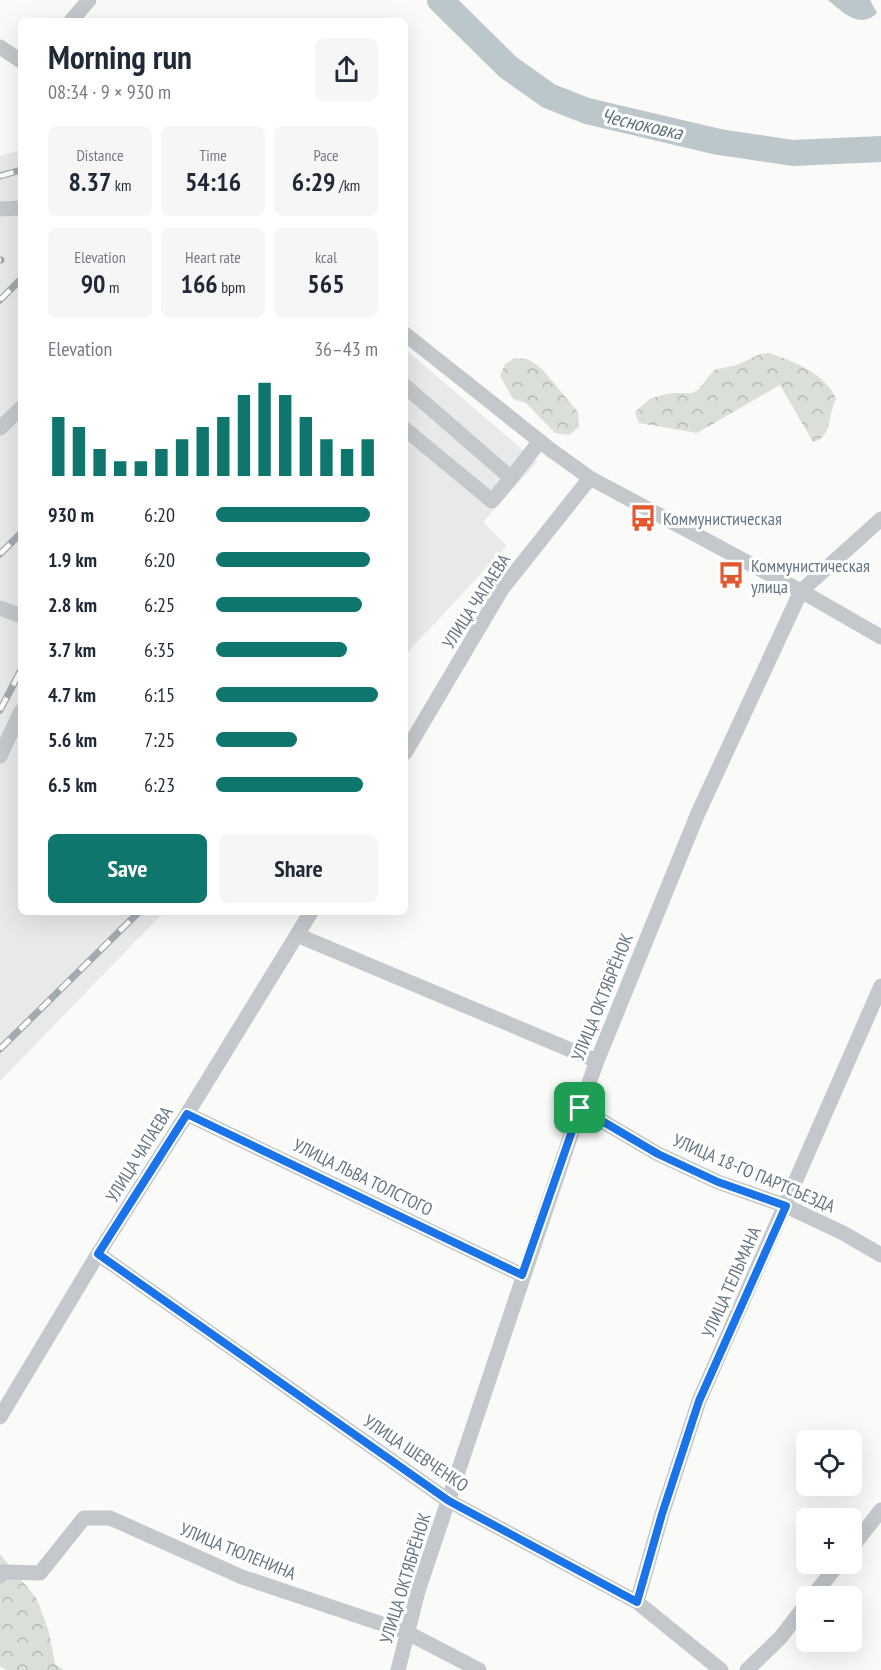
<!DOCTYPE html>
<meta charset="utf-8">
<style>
body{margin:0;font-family:"PT Sans Narrow",sans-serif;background:#f6f6f7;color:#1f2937;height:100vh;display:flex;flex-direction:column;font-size:22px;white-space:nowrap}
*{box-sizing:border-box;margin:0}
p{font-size:20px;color:#747a83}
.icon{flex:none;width:33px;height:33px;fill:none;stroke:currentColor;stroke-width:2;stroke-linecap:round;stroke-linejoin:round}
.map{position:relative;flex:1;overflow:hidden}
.details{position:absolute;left:18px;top:18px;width:390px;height:897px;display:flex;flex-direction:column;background:#fff;border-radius:9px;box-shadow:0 6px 24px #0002}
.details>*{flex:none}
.fabs{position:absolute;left:796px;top:1430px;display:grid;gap:12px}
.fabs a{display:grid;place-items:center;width:66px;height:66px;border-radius:9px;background:#fff;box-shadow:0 6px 24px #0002;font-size:30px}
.pin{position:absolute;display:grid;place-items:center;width:51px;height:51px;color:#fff;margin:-26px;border-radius:12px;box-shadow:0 3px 9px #0006}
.round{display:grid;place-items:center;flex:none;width:63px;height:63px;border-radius:9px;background:#f6f6f7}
.head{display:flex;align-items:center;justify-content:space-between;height:102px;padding:0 30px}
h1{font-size:33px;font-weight:700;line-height:45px}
.metrics{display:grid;grid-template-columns:repeat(3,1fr);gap:9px;height:102px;padding:6px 30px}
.metrics div{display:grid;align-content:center;border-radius:9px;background:#f6f6f7;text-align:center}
.metrics b{font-size:26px;font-weight:700}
.metrics small{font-size:16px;font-weight:400}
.metrics p{font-size:16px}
.chart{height:168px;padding:12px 30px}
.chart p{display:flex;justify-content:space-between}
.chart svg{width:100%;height:108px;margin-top:6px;stroke:#0f766e;stroke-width:6}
.button{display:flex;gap:12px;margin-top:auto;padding:12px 30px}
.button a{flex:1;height:69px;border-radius:9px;background:#0f766e;color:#fff;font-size:24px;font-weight:700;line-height:69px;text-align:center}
.button a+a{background:#f6f6f7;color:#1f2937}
ul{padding:0 30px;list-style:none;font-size:20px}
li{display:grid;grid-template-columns:96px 72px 1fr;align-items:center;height:45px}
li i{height:15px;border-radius:8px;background:#0f766e}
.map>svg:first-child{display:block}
.built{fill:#e8e9e9}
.forest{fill:url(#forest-crowns)}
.water{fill:#bbc7cb}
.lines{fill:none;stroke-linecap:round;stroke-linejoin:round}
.river{stroke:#bbc7cb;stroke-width:26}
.minor{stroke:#c3c8cc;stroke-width:15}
.rail-casing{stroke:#a2aab0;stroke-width:7}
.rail{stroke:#fff;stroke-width:4.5;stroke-dasharray:14;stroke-linecap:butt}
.route-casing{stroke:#fff;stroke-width:12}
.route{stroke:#1a73e8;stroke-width:8}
.labels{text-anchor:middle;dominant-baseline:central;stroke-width:6;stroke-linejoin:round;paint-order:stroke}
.poi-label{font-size:18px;fill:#657683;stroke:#fff;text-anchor:start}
.street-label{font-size:18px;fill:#657683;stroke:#fff}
.water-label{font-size:20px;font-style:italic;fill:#60757c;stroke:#fff}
</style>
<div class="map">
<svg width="881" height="1670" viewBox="0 0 881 1670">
<defs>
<pattern id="forest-crowns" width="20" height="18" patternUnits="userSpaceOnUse" patternTransform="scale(1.5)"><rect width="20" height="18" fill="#dadfd7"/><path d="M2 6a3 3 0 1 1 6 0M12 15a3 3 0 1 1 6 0" fill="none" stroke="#b4b9b4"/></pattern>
</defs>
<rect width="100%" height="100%" fill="#fafaf8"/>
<path class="built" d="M21,150V912H164L0,1081V156Z
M405,349L537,462L483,522L507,546L405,655Z"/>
<path class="forest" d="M769,353C793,361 826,374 836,399C828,413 832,439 813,442L780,385L697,433L639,423L635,412L650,399L658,396L672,393H692L699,389L714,370L737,365L760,354Z
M515,358L528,359L542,369L578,412L579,427L569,435L555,433L526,403L513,399L500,376L505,364Z
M0,1554L37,1599L49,1632L55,1664L64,1670H6L0,1666Z"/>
<path class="water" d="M828,0H870L877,13C859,30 843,12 828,0Z"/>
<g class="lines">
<path class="river" d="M440,0L508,67L549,96L587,111L719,142L793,153L881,149"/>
<path class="minor" d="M71,21L89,0
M0,47L21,61
M0,209L21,208
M405,334L551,450L590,478L801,591L881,637
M405,386L511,478L540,441
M0,428L21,408
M405,429L492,501L511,478
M0,608L21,616
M405,753L502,589L590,478
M0,756L21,711
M297,935L597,1061
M580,1108L658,1154L718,1182L786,1206L843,1233L881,1255
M187,1114L522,1275
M98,1254L449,1501L637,1602L721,1670
M0,1417L98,1254L187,1114L311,912
M852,1547L881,1510
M0,1576L4,1572L40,1573L84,1518H110L242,1577L406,1632L479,1670
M813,1596L839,1563
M637,1602L662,1514L699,1401L881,986
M398,1670L418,1591L580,1108L597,1061L698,813L801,591L881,519
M747,1670L781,1637L807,1603"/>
<defs>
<path id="rail" d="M0,176L21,170
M0,260H1
M0,300L21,279
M0,554L21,533
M0,710L21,670
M0,1049L139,912"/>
</defs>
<use href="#rail" class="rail-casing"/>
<use href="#rail" class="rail"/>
</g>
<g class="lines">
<defs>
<path id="route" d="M580,1108L658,1154L718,1182L786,1206L699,1401L662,1514L637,1602L449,1501L98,1254L187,1114L522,1275Z"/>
</defs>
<use href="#route" class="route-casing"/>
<use href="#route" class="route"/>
</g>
<defs>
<symbol id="bus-bare" viewBox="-9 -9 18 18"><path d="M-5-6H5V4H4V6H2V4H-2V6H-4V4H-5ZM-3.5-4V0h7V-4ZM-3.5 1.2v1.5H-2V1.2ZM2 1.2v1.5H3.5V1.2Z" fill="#e4572e" stroke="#fff" stroke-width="2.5" paint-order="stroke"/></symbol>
</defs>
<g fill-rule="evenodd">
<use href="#bus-bare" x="624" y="499" width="38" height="38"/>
<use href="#bus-bare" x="712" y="556" width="38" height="38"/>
</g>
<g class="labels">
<g class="poi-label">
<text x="663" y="518">Коммунистическая</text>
<text x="751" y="565">Коммунистическая<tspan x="751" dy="21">улица</tspan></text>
</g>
<g class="street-label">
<text transform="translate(476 601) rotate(-57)">УЛИЦА ЧАПАЕВА</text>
<text transform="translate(602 997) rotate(-68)">УЛИЦА ОКТЯБРЁНОК</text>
<text transform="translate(139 1154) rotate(-58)">УЛИЦА ЧАПАЕВА</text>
<text transform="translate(754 1173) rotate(23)">УЛИЦА 18-ГО ПАРТСЪЕЗДА</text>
<text transform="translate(363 1177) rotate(26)">УЛИЦА ЛЬВА ТОЛСТОГО</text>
<text transform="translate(731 1282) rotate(-66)">УЛИЦА ТЕЛЬМАНА</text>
<text transform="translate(416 1453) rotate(34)">УЛИЦА ШЕВЧЕНКО</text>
<text transform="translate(238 1551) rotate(22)">УЛИЦА ТЮЛЕНИНА</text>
<text transform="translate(405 1578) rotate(-73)">УЛИЦА ОКТЯБРЁНОК</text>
</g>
<g class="water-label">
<text transform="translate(642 124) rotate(13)">Чесноковка</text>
</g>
</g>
</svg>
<div class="fabs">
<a><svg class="icon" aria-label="locate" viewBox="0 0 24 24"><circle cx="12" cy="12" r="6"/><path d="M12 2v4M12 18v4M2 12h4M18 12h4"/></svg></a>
<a>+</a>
<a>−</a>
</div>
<div class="pin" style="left:580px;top:1108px;background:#1e9e55"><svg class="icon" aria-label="arrive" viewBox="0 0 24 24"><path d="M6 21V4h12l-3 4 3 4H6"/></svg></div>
<section class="details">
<div class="head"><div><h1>Morning run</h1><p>08:34 · 9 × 930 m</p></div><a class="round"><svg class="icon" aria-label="share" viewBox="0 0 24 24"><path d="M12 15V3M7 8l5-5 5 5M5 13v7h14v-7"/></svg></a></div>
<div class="metrics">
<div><p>Distance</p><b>8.37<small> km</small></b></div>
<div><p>Time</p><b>54:16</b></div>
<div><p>Pace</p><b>6:29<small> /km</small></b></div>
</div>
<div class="metrics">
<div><p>Elevation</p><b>90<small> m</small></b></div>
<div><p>Heart rate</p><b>166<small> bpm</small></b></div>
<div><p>kcal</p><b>565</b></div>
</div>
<div class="chart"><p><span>Elevation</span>36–43 m</p>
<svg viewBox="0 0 160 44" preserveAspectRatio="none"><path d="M5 44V20M15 44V24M25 44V33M35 44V38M45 44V38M55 44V33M65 44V29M75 44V24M85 44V20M95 44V11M105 44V6M115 44V11M125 44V20M135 44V29M145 44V33M155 44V29"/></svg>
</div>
<ul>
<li><b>930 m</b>6:20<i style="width:95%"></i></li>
<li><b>1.9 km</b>6:20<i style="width:95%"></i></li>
<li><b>2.8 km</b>6:25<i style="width:90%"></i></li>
<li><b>3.7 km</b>6:35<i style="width:81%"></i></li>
<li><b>4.7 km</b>6:15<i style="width:100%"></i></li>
<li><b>5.6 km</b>7:25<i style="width:50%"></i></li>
<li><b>6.5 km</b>6:23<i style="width:91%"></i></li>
</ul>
<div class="button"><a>Save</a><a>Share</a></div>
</section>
</div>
